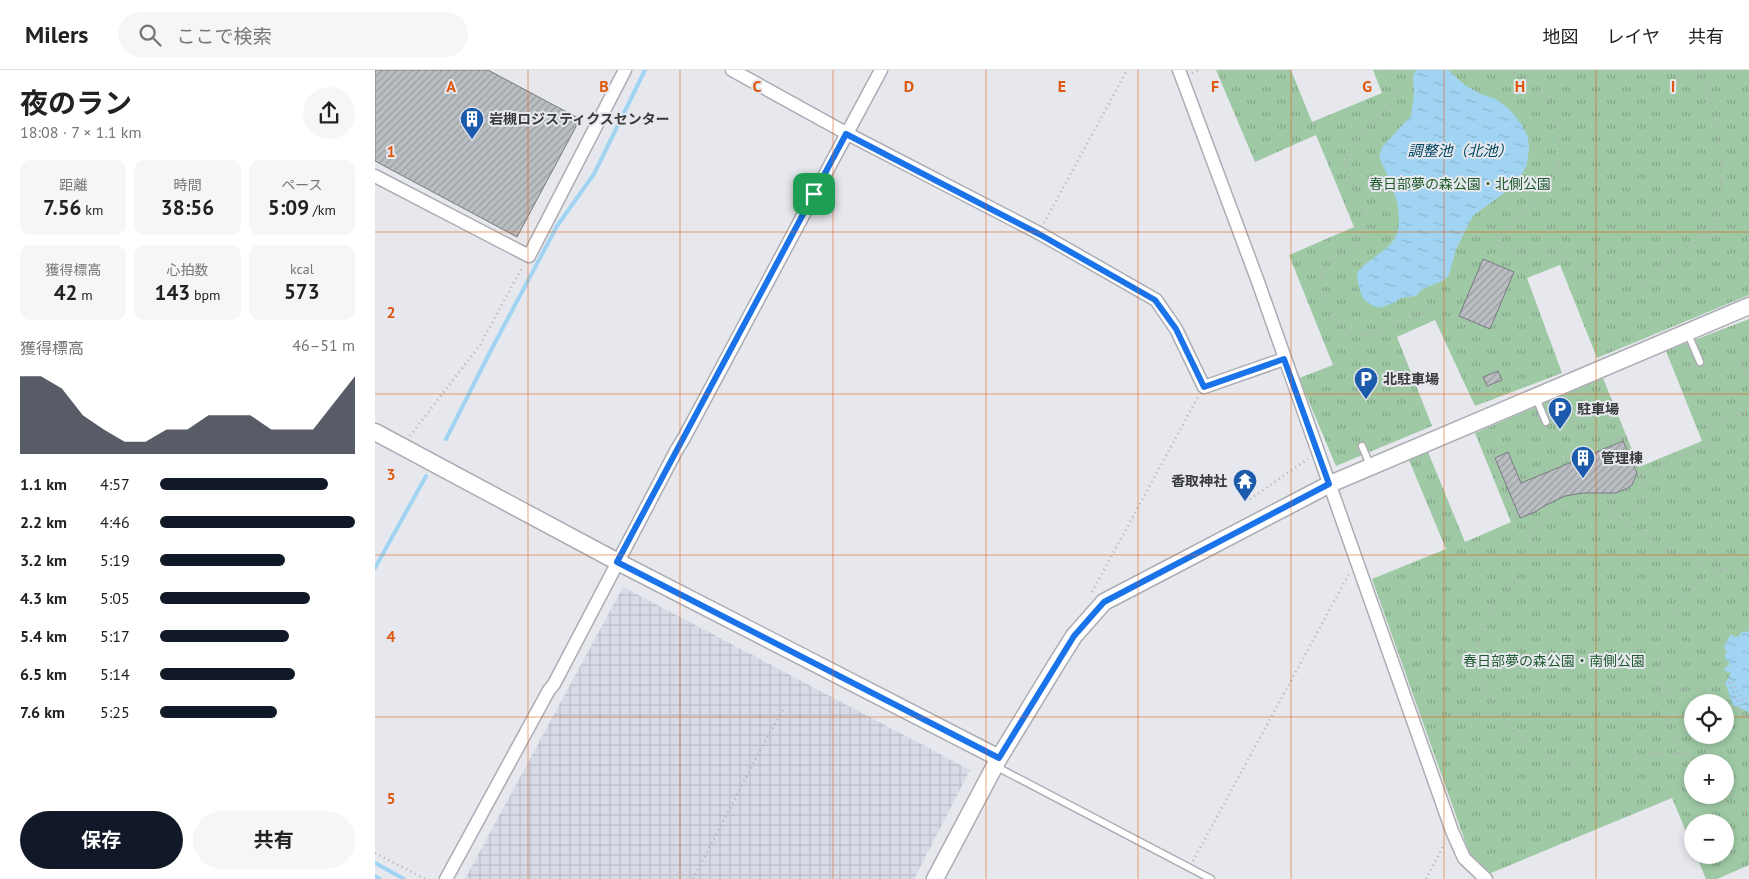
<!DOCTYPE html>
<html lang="ja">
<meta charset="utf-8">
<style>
body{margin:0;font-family:"PT Sans","Noto Sans JP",sans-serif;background:#f6f6f6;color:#222;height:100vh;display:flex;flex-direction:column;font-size:19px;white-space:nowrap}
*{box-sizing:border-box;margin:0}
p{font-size:16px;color:#767676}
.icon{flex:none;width:28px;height:28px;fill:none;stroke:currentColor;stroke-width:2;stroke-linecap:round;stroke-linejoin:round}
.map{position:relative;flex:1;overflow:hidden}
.panel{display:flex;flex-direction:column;background:#fff;width:375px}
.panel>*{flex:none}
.buttons{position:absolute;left:1309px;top:624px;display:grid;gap:10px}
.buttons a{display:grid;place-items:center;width:50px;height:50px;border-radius:50%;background:#fff;box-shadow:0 2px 8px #0003;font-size:25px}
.pin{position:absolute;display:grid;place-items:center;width:42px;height:42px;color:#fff;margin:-21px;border-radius:10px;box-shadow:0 2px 8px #0006}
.round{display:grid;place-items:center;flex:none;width:52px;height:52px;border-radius:26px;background:#f6f6f6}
.summary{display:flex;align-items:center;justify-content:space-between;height:85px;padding:0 20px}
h1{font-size:28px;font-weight:700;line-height:38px}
.figures{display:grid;grid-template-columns:repeat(3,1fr);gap:8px;height:85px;padding:5px 20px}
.figures div{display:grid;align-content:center;border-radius:10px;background:#f6f6f6;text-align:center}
.figures b{font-size:21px;font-weight:700}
.figures small{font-size:14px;font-weight:400}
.figures p{font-size:14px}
.chart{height:140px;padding:10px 20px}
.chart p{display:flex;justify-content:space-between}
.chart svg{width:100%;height:90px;margin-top:5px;fill:#111827;opacity:.7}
.button{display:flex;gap:10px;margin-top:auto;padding:10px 20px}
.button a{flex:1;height:58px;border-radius:30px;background:#111827;color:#fff;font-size:20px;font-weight:700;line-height:58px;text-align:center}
.button a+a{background:#f6f6f6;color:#222}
ul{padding:0 20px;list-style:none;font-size:16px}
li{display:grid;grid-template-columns:80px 60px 1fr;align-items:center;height:38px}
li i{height:12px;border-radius:6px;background:#111827}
header{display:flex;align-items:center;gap:30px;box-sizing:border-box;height:70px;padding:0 25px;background:#fff;border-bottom:1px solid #e0e0e0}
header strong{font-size:24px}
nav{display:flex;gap:28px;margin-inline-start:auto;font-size:18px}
.search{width:350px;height:45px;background:#f6f6f6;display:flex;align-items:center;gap:12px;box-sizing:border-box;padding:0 18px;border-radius:28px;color:#767676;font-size:19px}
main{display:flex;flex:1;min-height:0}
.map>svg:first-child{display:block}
.industrial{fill:url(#industrial-grid)}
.park{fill:url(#park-tufts);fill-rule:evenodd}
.water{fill:url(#water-ripples)}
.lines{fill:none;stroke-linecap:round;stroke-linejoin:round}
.stream{stroke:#a1d4f2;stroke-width:4}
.building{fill:url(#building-hatch);stroke:#797b81}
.service-casing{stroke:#abadb3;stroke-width:9}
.minor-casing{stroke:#abadb3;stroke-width:15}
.tertiary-casing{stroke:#abadb3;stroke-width:19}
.path{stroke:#afb1b5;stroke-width:2.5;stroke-dasharray:1 4;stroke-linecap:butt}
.service{stroke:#fff;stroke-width:6}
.minor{stroke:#fff;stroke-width:12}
.tertiary{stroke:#fff;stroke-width:16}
.route-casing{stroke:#fff;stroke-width:10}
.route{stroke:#1a73e8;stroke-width:6}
.grid{fill:none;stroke:#df580e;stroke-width:1;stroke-opacity:0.55}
.labels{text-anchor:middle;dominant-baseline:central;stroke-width:4;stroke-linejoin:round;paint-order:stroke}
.poi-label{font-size:14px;font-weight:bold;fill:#3a3b3d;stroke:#e6e8ee;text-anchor:start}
.park-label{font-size:14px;fill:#1f5b2d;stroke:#e6e8ee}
.water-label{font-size:15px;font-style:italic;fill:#004561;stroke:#e6e8ee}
.grid-label{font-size:16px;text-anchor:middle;font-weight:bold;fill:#df580e;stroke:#e6e8ee;stroke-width:4;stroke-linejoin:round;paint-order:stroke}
</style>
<header>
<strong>Milers</strong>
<div class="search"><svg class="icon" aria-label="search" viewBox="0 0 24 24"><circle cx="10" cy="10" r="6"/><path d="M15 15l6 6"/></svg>ここで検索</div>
<nav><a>地図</a><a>レイヤ</a><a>共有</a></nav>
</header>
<main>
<section class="panel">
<div class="summary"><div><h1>夜のラン</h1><p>18:08 · 7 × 1.1 km</p></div><a class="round"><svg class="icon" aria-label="share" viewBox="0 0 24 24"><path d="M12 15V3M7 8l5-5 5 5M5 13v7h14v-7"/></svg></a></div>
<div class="figures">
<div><p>距離</p><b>7.56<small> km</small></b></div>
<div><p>時間</p><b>38:56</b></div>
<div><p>ペース</p><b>5:09<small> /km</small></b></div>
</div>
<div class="figures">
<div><p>獲得標高</p><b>42<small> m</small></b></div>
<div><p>心拍数</p><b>143<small> bpm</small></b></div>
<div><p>kcal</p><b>573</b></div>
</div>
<div class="chart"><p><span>獲得標高</span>46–51 m</p>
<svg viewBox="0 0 160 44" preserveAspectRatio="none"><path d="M0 44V6L10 6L20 12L30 25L40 32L50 38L60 38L70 32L80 32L90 25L100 25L110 25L120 32L130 32L140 32L150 19L160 6V44z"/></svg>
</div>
<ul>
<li><b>1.1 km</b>4:57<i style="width:86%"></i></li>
<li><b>2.2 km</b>4:46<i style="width:100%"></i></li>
<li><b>3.2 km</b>5:19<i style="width:64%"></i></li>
<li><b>4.3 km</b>5:05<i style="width:77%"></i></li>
<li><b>5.4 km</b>5:17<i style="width:66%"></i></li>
<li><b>6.5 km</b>5:14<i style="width:69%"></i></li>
<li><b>7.6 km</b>5:25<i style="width:60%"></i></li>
</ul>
<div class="button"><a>保存</a><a>共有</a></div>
</section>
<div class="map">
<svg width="1374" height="809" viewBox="0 0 1374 809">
<defs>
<pattern id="industrial-grid" width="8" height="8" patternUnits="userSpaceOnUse" patternTransform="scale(1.25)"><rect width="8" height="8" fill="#d6dbe7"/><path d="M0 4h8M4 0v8" fill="none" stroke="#b8bdc7"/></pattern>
<pattern id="park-tufts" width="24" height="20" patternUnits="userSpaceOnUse" patternTransform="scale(1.25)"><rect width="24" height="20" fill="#9fc9a5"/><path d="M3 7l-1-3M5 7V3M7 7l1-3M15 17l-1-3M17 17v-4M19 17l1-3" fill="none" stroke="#83a488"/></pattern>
<pattern id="water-ripples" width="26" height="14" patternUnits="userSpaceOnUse" patternTransform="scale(1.25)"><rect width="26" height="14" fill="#a1d4f2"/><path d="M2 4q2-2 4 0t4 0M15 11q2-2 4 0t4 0" fill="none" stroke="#8bb7d0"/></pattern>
<pattern id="building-hatch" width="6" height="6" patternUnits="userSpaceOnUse" patternTransform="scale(1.25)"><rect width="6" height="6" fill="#babdc2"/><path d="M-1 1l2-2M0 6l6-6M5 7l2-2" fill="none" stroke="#989b9f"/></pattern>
</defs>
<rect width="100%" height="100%" fill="#e6e8ee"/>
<path class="industrial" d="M248,517L595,700L539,809H90Z"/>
<path class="park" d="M841,0H916L937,52L1007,23L998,0H1374V225L1222,288L1185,195L1152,208L1187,303L1100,336L1060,250L1022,267L1057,356L961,396L924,308L958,295L914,185L979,157L941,65L880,92Z
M1374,249V795L1342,809H1331L1321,785H1350V752H1318L1317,776L1297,728L1116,803L1095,785L997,509L1071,479L1034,390L1053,382L1090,472L1136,452L1100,363L1228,308L1264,397L1327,371L1291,281ZM1318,632H1350V665H1318ZM1318,692H1350V725H1318Z"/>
<path class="water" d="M1041,0H1073L1091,16L1106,24L1121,29L1135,40L1147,55L1153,67L1154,79L1152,94L1147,104L1137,117L1099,145L1094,153L1081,179L1074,205L1069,210L1046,220L1041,226L1026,228L1019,233L1004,238C995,235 988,231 985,221C984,216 982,211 982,206C982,193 1016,183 1022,163C1030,136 1013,110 1004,86L1007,77L1036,46L1039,25L1038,6Z
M1374,561V642L1358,635C1354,627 1354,620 1350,613L1356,603L1348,600L1355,594L1349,586L1352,582L1349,577L1356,564L1359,567L1364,566L1365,563Z"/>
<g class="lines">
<path class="stream" d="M71,369L114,284L182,156L219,104L270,0
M0,498L51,406
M0,793L29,809
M0,806L5,809"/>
</g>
<path class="building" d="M0,0H113L205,49L142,167L0,91Z
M1108,189L1139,202L1115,259L1084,246Z
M1123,301L1127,310L1112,316L1108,307Z
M1248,371L1262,403L1257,415L1253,418L1241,423H1208L1190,426L1171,435L1160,442L1145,448L1120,388L1133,382L1146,413Z"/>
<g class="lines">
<defs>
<path id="service" d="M1313,264L1325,292
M1161,328L1171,352
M987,376L995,395
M620,696L836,809"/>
<path id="minor" d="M357,0L471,63L664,163L781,230L801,259L829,317L909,289
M804,0L882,209L1077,761L1089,788L1111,809
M0,106L154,186L250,0
M71,809L174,620L179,614L301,381L309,368L506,0"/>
<path id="tertiary" d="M0,362L243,492L624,688
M560,809L624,688L682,593L699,566L729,532L955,414L1374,236"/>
</defs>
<use href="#service" class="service-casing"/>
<use href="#minor" class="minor-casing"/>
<use href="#tertiary" class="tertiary-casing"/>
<path class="path" d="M1015,0C1018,10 1022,24 1017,34C1014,40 1009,44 1004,48C988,61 971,74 971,97L990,150C998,189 941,178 947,217C948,224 952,232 955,239C959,248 964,258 973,263C990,273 1041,246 1059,238
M1135,0C1144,8 1157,13 1165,23C1187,51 1193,96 1169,124C1162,133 1153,140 1144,148C1139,151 1133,155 1129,160C1126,163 1124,169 1121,173L1148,186L1159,177L1168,180L1263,218C1273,208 1283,198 1294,189C1308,178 1326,173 1337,158C1357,128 1344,28 1322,0
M817,3L824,0
M1332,16L1341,0
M669,153L752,0
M1006,260L1012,277
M1360,277L1374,310
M1186,330C1193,348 1208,362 1215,380L1249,366L1272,420
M35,366L105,275L148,196
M1244,368L1255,394
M1128,416L1114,382L1134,374
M1233,425L1243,449
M875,429L933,389
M1254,454L1287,393L1333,374L1328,360L1374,340
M1156,464L1143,453L1128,417L1215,380
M717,522L823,327
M1286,624L1325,617L1349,632
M1350,633L1374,648
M1369,645L1354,613L1356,611L1370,632L1374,635
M1306,683C1298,665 1286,633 1284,614C1282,586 1297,533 1319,515C1327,509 1338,504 1347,501
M1327,692C1311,681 1295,682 1276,684C1249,687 1196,700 1172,687C1165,683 1158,676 1151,671C1140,662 1128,650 1120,638C1107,619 1099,591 1105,567C1108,558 1113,546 1117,539C1126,526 1138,517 1143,502C1152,474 1160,445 1193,438C1235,430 1270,470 1305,486C1326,496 1350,502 1374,500
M1350,713L1369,741L1374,743
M0,783L50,809
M818,791L974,504
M318,809L389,673L409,638
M1051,809L1069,775"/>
<use href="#service" class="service"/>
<use href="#minor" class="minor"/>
<use href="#tertiary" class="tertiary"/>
</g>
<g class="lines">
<defs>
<path id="route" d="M471,64L664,164L780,230L801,259L829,317L909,289L954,414L729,532L699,566L624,688L242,492Z"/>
</defs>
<use href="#route" class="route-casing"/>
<use href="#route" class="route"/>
</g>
<path class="grid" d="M153,0V809M305,0V809M458,0V809M611,0V809M763,0V809M916,0V809M1069,0V809M1221,0V809M0,162H1374M0,324H1374M0,485H1374M0,647H1318M1350,647H1374"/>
<defs>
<symbol id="building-pin" viewBox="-11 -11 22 30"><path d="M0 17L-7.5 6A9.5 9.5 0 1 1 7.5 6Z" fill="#1c5bac" stroke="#e6e8ee"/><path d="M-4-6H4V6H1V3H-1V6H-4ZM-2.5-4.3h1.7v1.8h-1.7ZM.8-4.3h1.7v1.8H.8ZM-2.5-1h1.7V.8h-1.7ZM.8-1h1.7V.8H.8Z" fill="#fff"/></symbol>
<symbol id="parking-pin" viewBox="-11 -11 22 30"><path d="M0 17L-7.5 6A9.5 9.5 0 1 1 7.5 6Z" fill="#1c5bac" stroke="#e6e8ee"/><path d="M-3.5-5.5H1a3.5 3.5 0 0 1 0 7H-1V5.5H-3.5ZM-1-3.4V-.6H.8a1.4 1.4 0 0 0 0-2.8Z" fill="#fff"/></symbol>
<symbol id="temple-pin" viewBox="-11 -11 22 30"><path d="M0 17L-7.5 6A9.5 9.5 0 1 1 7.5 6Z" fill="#1c5bac" stroke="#e6e8ee"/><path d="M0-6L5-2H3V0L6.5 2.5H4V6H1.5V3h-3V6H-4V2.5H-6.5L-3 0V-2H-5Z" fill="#fff"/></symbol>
</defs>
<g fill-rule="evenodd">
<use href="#building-pin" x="83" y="35" width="28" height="38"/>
<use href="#parking-pin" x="977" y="295" width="28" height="38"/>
<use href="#parking-pin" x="1171" y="325" width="28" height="38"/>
<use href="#building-pin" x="1194" y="374" width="28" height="38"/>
<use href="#temple-pin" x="856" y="397" width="28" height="38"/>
</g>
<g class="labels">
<g class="poi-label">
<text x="114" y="49">岩槻ロジスティクスセンター</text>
<text x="1008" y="309">北駐車場</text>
<text x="1202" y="339">駐車場</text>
<text x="1226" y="388">管理棟</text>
<text x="852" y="411" text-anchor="end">香取神社</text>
</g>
<g class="park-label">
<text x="1085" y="114">春日部夢の森公園・北側公園</text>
<text x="1179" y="591">春日部夢の森公園・南側公園</text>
</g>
<g class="water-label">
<text x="1085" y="80">調整池（北池）</text>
</g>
</g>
<g class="grid-label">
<text x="76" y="22">A</text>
<text x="229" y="22">B</text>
<text x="382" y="22">C</text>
<text x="534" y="22">D</text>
<text x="687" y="22">E</text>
<text x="840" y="22">F</text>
<text x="992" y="22">G</text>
<text x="1145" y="22">H</text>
<text x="1298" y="22">I</text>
<text x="16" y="87">1</text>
<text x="16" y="248">2</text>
<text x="16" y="410">3</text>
<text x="16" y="572">4</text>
<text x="16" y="734">5</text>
</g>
</svg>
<div class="buttons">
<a><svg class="icon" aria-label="locate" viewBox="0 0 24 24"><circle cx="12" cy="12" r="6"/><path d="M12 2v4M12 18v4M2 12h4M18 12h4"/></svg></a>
<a>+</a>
<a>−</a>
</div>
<div class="pin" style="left:439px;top:124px;background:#1e9e55"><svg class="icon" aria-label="arrive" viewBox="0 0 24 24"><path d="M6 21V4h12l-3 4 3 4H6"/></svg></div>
</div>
</main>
